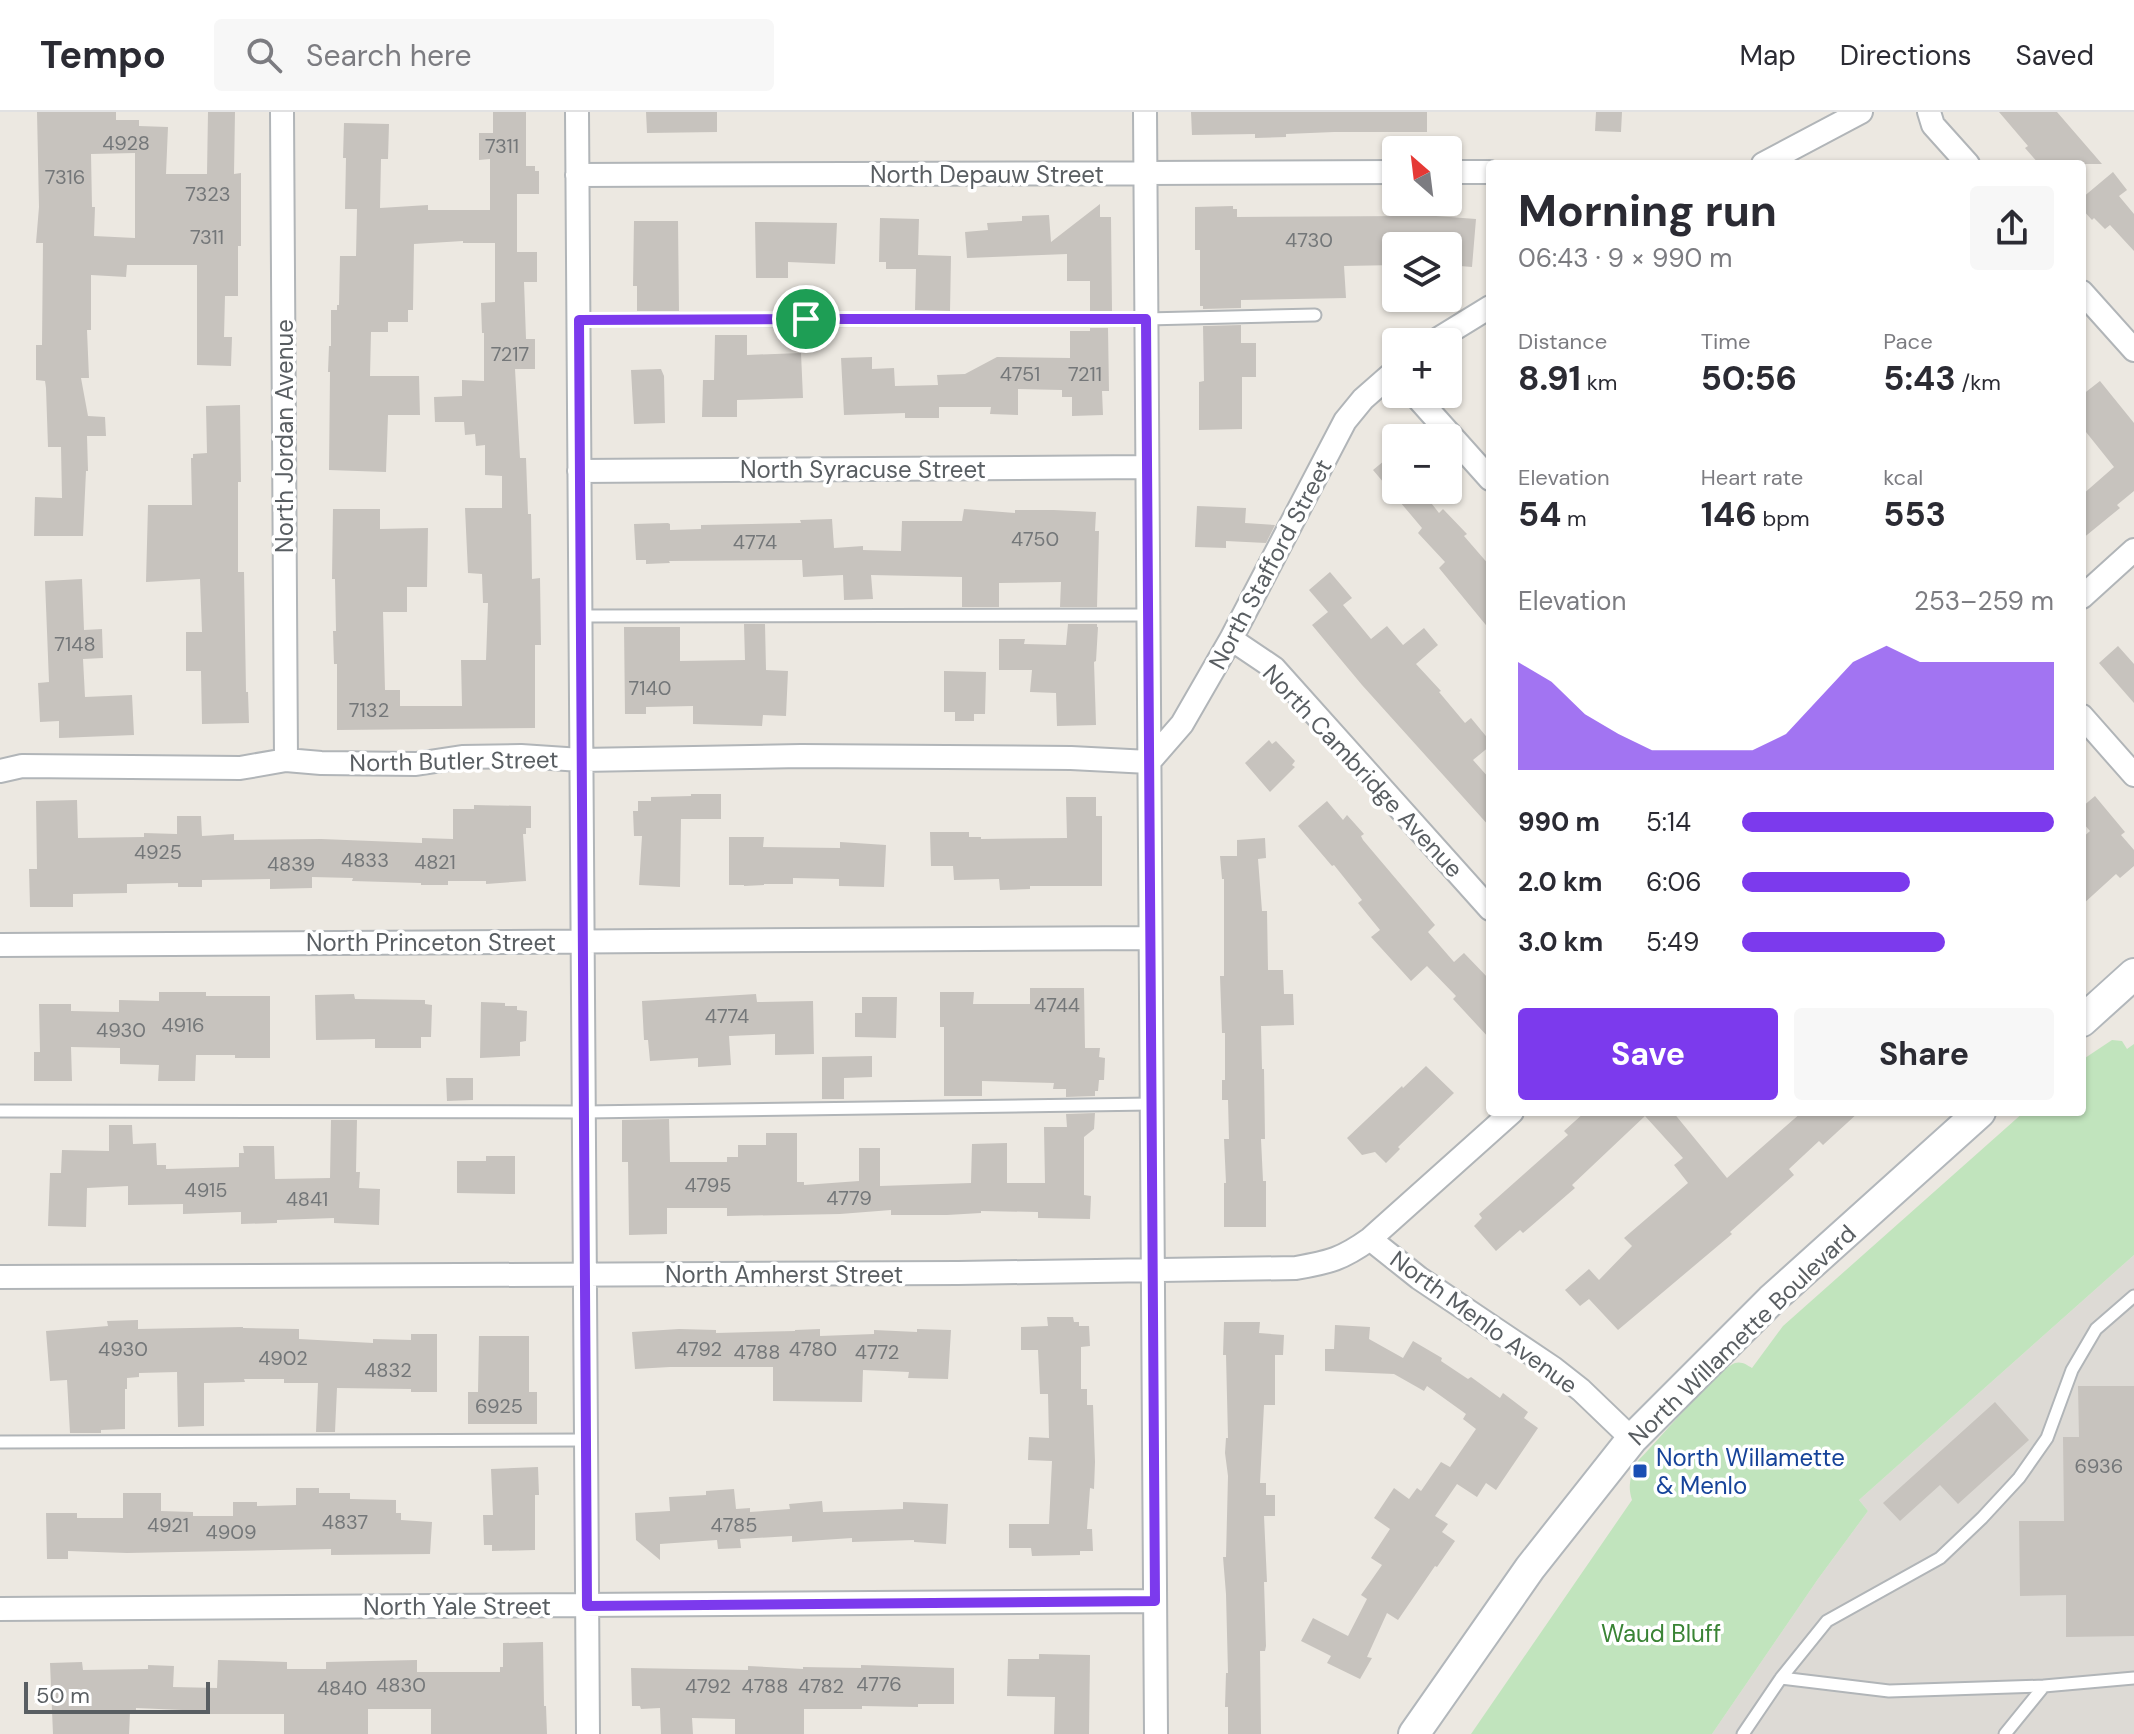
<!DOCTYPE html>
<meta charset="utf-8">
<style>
body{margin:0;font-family:"DM Sans",sans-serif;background:#f7f7f7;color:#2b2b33;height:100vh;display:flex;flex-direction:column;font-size:30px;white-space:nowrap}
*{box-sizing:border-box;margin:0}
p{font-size:26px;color:#7c7c81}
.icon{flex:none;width:44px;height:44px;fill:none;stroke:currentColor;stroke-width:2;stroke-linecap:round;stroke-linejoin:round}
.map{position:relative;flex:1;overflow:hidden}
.panel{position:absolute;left:1486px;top:48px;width:600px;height:956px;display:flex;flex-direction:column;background:#fff;border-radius:8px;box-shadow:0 2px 6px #0004}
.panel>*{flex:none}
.needle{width:52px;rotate:332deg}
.tools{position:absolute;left:1382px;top:24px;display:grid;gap:16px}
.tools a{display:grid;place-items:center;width:80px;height:80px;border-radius:8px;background:#fff;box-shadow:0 2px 6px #0004;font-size:40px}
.scale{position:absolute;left:24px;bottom:20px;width:186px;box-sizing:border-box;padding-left:8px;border:4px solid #595e62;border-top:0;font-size:22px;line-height:28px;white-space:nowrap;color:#595e62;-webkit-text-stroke:6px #fff;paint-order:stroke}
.pin{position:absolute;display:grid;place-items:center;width:68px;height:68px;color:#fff;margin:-34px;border:4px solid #fff;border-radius:50%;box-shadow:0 2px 8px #0007}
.round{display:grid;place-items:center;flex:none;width:84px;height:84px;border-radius:8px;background:#f7f7f7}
.overview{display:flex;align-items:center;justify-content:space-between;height:136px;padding:0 32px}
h1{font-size:44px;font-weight:700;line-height:60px}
.stats{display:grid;grid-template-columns:repeat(3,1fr);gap:12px;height:136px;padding:8px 32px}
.stats div{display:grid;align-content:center}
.stats b{font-size:34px;font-weight:700}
.stats small{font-size:22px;font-weight:400}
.stats p{font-size:22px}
.chart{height:224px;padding:16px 32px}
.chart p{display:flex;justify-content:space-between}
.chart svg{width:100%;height:144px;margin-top:8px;fill:#7c3aed;opacity:.7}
.button{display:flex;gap:16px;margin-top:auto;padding:16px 32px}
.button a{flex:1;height:92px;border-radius:8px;background:#7c3aed;color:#fff;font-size:32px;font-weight:700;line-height:92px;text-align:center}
.button a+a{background:#f7f7f7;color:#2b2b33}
ul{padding:0 32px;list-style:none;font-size:26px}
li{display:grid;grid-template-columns:128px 96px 1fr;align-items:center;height:60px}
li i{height:20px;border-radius:10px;background:#7c3aed}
header{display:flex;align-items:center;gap:48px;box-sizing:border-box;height:112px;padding:0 40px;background:#fff;border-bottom:2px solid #e1e1e2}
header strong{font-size:38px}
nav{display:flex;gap:44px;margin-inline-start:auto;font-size:28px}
.search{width:560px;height:72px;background:#f7f7f7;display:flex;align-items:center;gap:20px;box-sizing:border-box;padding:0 28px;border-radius:8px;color:#7c7c81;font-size:30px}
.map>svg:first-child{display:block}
.industrial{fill:#dddad5}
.green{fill:#c1e4bd}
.building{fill:#c7c3be;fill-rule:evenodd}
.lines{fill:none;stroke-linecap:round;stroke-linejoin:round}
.service-casing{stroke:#b1b5b8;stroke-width:15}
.minor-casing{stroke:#b1b5b8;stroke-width:26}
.secondary-casing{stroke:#b2b7bb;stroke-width:34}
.service{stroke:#fff;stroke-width:11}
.minor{stroke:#fff;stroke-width:22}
.secondary{stroke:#fff;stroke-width:30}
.route-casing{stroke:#fff;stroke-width:16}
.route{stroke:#7c3aed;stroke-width:10}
.transit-dot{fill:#1a4fb4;stroke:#fff;stroke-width:3}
.labels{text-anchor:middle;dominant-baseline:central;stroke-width:7;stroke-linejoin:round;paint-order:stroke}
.number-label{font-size:20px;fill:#747779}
.street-label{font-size:24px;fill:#595e62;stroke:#fff}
.transit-label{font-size:24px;fill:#164399;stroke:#fff;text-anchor:start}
.park-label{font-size:24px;fill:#3a8435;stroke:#fff}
</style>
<header>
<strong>Tempo</strong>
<div class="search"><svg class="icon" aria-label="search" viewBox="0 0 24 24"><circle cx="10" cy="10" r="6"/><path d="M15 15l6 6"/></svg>Search here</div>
<nav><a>Map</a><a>Directions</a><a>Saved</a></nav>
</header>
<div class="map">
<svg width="2134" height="1622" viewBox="0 0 2134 1622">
<rect width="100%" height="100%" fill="#ece8e1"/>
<path class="industrial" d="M2134,1143V1622H1712L1818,1467L1868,1399L1859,1388Z"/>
<path class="green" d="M2112,928L2122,929L2127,937L2134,932V1143L1859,1388L1868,1399L1818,1467L1712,1622H1471L1632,1388C1627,1373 1631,1363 1638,1349C1654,1333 1719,1256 1735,1251C1742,1249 1747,1253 1752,1256L1783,1214L2024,1000H2082V948Z"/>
<path class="building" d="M37,0H116V8H139V14L168,15L166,62H207L208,0H235L234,62L241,61V134H238V184H225L224,225H232L231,254L197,253V153H127L126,165L91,163V218H87L89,266H81L88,304L105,305L106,324H87L88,359H86L83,424H34L35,385L62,386L61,335H48L46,276L45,269L36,268V233H42L43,131H36L39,95ZM135,41V126L94,124L95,95H92L91,42Z
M493,0H526V54H535V59H539V82H517V140H537V170H524L526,227H535V257H515L520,346H526L528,402H531L532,467L540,466L541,533H535V616L337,618V552H334L333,519H336L335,467H332L333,397H380V417L428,416L427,475H407V500H383L385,578H400V594H462L461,548H486L488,491H483L482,462L468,461L465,396H502V364L485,363V333L476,334L475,322L465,323L464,310H435L434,285L462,284V268L484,269V221H482L481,191L495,190V131H463V129L414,132L413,198H408V210H388V220H371L370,264H419L420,303H388L386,360L329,358L330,260H328L329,234H331V198H337V193H339L340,144H356L357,97H345L346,46H343L344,11L389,12L388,47H381L380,96L428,93V98H490V47L479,48V21H493Z
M646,0H717V20L647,21Z
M1191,0H1427V20H1334L1286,22V25L1255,26V22L1192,23Z
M1596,0H1622L1621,20L1595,19Z
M1999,0H2057L2102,52H2039L2025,36L2028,34Z
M2113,60L2127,78L2119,84L2134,102V139L2110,113L2105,117L2094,106L2092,108L2082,97V86Z
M1100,92V105H1111L1112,199H1090V169H1067V142L967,146L965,120L988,118L987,111L1022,109V104L1049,103L1051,130Z
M1233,94V97H1237V105L1406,104V99L1436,100V104L1476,107L1472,155L1448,153V134H1396V153L1344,154L1346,186L1241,188V196L1203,197V194H1200V138H1195V95Z
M880,106L919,107L918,143L951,144L950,199L915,198L916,157H886V150H879Z
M634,109H678L679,199H637V174H633Z
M755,110L837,111L835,152L788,150V166H756Z
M1241,213V231H1256V265H1242V317L1199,318V270L1204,269L1203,214Z
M1090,216H1108L1109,279H1102L1103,303L1072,304V285H1062V278L1018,277V303L990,302L991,295H939V306H905V301L844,303L841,246L872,245V257L894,256L895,274L938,273L937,263L965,262L997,245L1070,246V219H1090Z
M715,223H747V243L801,241L803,286L737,288V305H702L703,268H714Z
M661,257L664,264L665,311L634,312L631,258Z
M2100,269L2134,311V379L2117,393L2120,396L2082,427V383L2114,355L2082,315V283Z
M240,293L241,370H238V460H244L246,580H248L249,611L202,612L201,559H186V520H202L200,467L146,470L148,393H192L191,346H193V342L207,341L206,294Z
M1396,339V378H1421L1439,401L1443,397L1467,422L1464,424L1490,454V518L1439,456L1445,450L1418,421L1422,416L1373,358Z
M1197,394L1246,396L1245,411L1275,413L1266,431L1226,429V436L1195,435Z
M964,397L1015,401V398H1054L1096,400L1095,419H1099L1097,495H1060L1061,470L999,471V495H962V465L871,463L873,487L844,488L843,463L803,465L802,448L669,449L670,451L646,452V448H636L634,412L668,411L670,412V418L701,417V413L801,411L800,408L832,407L834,436L863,434V438L901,439L902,409H962Z
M1330,460L1352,486L1343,493L1371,527L1387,514L1403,533L1424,516L1438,533L1416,552L1441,579L1439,580L1465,611L1471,606L1490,629V634L1473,648L1490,667V715L1362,573L1312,513L1328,500L1309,478Z
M82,467L84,518L102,517L103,546L83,547L85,585L132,583L134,623L59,626V609L40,610L38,571L49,570L45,469Z
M744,512H765L766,558L788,559L786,604L763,603L762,614L693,612V594L646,595V602H625L624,515H680V549L745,548Z
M1068,512H1097V515H1098L1096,549L1094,550L1096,613L1057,614L1056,581L1030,580L1032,558H999V527H1025L1024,532L1066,533Z
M2118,534L2134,552V591L2099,551Z
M944,559L986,560L985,602H974V609H955V600H944Z
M1269,628L1272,632L1276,629L1295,649L1292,653L1295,655L1270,680L1245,651Z
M691,682H721V707H681L680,775L639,773L642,724H634L633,699H638V689H651V685L691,684Z
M2095,684L2125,720L2121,723L2134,738V754L2120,766L2116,762L2082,793V726L2090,719L2082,710V695Z
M1066,685H1096V704H1102V774H1030V777L1000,778L999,767L954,768L953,754H931L930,720H969V725H981V727L1067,726Z
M77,688L78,726L144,725V721L177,722V704H201L202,724L234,722V728L321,727L422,731V726L453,727V697H474V693L531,694V716H526V722H523L526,769L486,772V769H448V773H421V771L352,769L353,766L312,765V776L270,777V767L202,768V775H178V771L127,772V781L73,782V795H30L29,757H37L36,689Z
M1327,689L1343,708L1347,703L1364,722L1361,724L1363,728L1435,813L1428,820L1454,850L1464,841L1490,868V927L1453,887L1456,884L1427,854L1411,869L1371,825L1380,818L1358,791L1362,788L1334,753L1332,754L1298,714Z
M729,725H764L763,735L840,736V730L886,733L884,775L839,774V767L793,766V772H764V773L744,774V773H729Z
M1265,726L1266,746L1258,747L1262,799H1267L1268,858H1283L1284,882H1293L1294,913L1261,914L1262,957H1264L1265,1027H1261L1263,1069H1266V1115H1224V1071H1226L1224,1027H1229L1228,988H1222V968H1225V921H1222L1220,864H1224V767H1222L1220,744H1237V728Z
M1030,876H1084L1085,936H1100L1099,945L1105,946L1104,968H1099L1098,979H1095V984L1066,985V977H1053L1054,971L982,969V984H944V915H940V880H974L973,892H1030Z
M159,880H206V884H270V946H235V943H196L195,969H158L159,953L120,952V936L71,935L72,969H34V940H40L39,892H71V899L119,900V888L159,889Z
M354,882L355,887L425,888V892L432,893L431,925H421V936H375V927L316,928L315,883Z
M756,882L757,890L813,889L814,942L775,943V922L729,924L731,953L698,955V946L650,949L648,928H644L642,889Z
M862,885H897L896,926L855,925V901H862Z
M481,890L505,891V894H517V898L527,899L526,929L520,930V944L480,946Z
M872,944V965L844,966V987H822V945Z
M1426,954L1454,981L1398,1035L1400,1037L1386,1051L1375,1040L1362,1043L1347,1026L1402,974L1403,976Z
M446,966H473V988L447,989Z
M1585,1000H1673L1727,1066L1802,1000H1859L1823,1033L1819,1029L1789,1057L1794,1063L1730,1120L1732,1122L1618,1218L1589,1187L1580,1194L1565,1178L1589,1157L1599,1168L1632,1134L1624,1126L1688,1071L1674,1053L1683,1046L1645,1004L1572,1073L1575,1076L1523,1121L1520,1118L1496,1139L1474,1114L1482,1106L1479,1102L1568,1023L1564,1019Z
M1095,1001L1094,1017L1084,1025V1083L1091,1084L1090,1107L1038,1106V1100L981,1099V1101L947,1103H891V1098L840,1102L727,1104V1096H667V1122L629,1123L628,1050H622V1008L669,1007L670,1050H727V1045H738V1033H766V1021H797V1070H804V1073L859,1069V1036H880V1074L971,1071L972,1032L1007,1031V1071H1045L1044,1015H1067L1066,1002Z
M331,1008H357L356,1060H360L359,1076L380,1077L379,1113L334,1111V1106L277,1108V1111L241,1112V1100L183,1102V1092L128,1093V1074L87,1076L86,1115L48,1114L50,1061H61L62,1038L109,1039V1013H132L133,1032L156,1031L157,1053H166V1057L239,1055V1041H244L243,1034H274L275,1067L330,1066Z
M486,1044H515V1082L457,1081V1049H486Z
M1047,1205H1073L1074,1210H1079V1214H1089L1090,1234L1081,1235V1277H1087V1293H1093L1095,1350L1094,1377L1090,1376L1087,1417H1092L1093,1439H1080V1443L1032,1444L1031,1436H1009V1412H1049L1052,1349L1028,1348L1029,1325L1049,1326L1048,1282H1040L1038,1238H1021V1215L1048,1214Z
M138,1208V1217L243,1215V1216L299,1217V1227L373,1231V1227L411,1228V1222H437V1280H411V1277L337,1276L335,1320H316L318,1271H284V1267H244L245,1270L204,1271V1314L178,1315L177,1260L139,1261V1265L127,1266V1277H125V1317L101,1318V1321H70L67,1268L50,1269L46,1219L108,1214L107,1209Z
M1224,1210H1260L1259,1221L1284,1223L1283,1243H1275V1293H1264L1260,1371H1266V1383H1275V1404H1264L1267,1470H1264L1266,1534L1265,1539H1260L1261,1622H1228V1595H1225L1226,1561H1228L1226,1482L1223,1445H1226L1228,1364L1225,1341L1226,1326H1228L1226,1243H1223Z
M1335,1213L1370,1215L1369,1227L1403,1246L1413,1229L1442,1246L1441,1249L1468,1267L1471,1265L1500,1286L1503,1281L1528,1300L1524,1306L1538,1316L1496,1378L1486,1371L1477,1385L1457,1372L1435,1404L1448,1412L1442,1420L1455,1429L1437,1455L1435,1454L1398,1508L1387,1501L1367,1545L1372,1546L1360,1567L1327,1551L1331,1544L1301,1529L1313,1506L1348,1524L1367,1487L1361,1483L1382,1453L1371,1446L1390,1417L1374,1406L1394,1376L1409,1387L1417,1376L1421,1379L1441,1350L1450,1355L1476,1317L1463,1307L1466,1302L1427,1274L1424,1279L1394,1262L1325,1259V1237H1334Z
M679,1217L716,1218V1221L795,1219V1218L820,1217V1224L874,1222V1218L917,1220V1217L951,1218L948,1267L908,1266L909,1260L863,1258L862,1290L773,1289V1255H670L635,1257L632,1220Z
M479,1224H529V1280H537V1312H468V1280H478Z
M2078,1274H2134V1524L2066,1525V1483L2020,1484L2019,1409H2064L2063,1325H2079Z
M1995,1290L2029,1328L1958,1392L1940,1373L1900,1409L1883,1391Z
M538,1355L539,1383H535V1438L492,1439V1433H484L483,1403H493L491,1357Z
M296,1376H319V1381H350V1387L396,1388V1401H401V1408L432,1410L430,1442L331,1443V1437L127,1441L68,1439V1447H47L46,1401H77V1406H123V1381H161V1399L193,1400V1404H233V1390H257V1394L296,1393Z
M734,1377L736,1397L750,1396V1400L790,1397L789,1392L822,1389L823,1400L903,1397V1390L948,1392L946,1432L914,1430V1428L852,1430V1426L792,1430V1424L740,1427L741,1436L718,1437L717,1428L660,1432V1448L636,1428L635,1401L670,1399L669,1385L706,1383V1379Z
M543,1530L544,1594H546L547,1622H431V1597H368V1622H284V1602H205V1599L136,1596V1600H130L129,1622H53L50,1551L82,1550L83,1558L148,1557V1553L174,1554L173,1575L217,1576L218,1548L287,1550V1557H326V1550L417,1548V1560H500V1555H503V1531Z
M1039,1542L1090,1543L1089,1622H1054L1055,1585L1007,1584L1008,1547H1039Z
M861,1553L954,1556V1592H918V1595L862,1594V1597H804V1622H735V1607L692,1606L693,1622H661L660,1596L641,1597L640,1594H632L631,1556L748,1558V1554L803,1557V1555L861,1556Z"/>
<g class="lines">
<defs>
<path id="service" d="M579,208L1146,207L1315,203
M580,504L1148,503
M0,999L584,1000L1151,992
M0,1330L586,1328
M1781,1566L1889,1579L2044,1574L2134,1566
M1743,1622L1781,1566L1827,1509L1940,1446L1982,1406L2019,1366L2047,1326L2072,1258L2096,1217L2134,1184
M2005,1622L2044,1574"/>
<path id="minor" d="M282,0L286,648
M577,0L588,1622
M1145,0L1156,1622
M1929,0L1933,13L1968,52
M1763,52L1861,0
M1448,60H1490
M577,63L1396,60
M2082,180L2134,238
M1433,230L1490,195
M1414,282L1490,367
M579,359L1147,355
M2082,485L2134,438
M1231,527L1274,556L1490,797
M2082,604L2134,663
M1149,650L1182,612L1231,527L1345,309L1363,287L1396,258
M0,659L22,654L240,656L286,648L321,651L416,652L462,645L521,644L581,648L801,644L1071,646L1149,650
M0,833L1150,826
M1370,1127L1419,1166L1553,1256L1581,1278L1632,1327
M0,1165L958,1161L1296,1156C1330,1150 1342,1147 1370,1127L1512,1000
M0,1497L1155,1489"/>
<path id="secondary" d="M2082,909L2134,862
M1414,1622L1530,1456L1632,1327L1771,1188L1980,1000"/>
</defs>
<use href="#service" class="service-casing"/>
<use href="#minor" class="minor-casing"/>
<use href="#secondary" class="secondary-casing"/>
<use href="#service" class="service"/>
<use href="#minor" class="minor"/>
<use href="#secondary" class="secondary"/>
</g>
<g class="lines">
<defs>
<path id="route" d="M806,207H1146L1155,1489L587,1494L579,208Z"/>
</defs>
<use href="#route" class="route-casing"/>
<use href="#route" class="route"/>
</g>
<rect class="transit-dot" x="1632" y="1351" width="16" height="16" rx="4"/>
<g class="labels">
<g class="number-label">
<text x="126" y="31">4928</text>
<text x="502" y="34">7311</text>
<text x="65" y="65">7316</text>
<text x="208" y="82">7323</text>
<text x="207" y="125">7311</text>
<text x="1309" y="128">4730</text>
<text x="510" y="242">7217</text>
<text x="1020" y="262">4751</text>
<text x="1085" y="262">7211</text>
<text x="1035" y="427">4750</text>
<text x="755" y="430">4774</text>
<text x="75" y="532">7148</text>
<text x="650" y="576">7140</text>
<text x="369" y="598">7132</text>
<text x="158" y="740">4925</text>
<text x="365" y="748">4833</text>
<text x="435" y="750">4821</text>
<text x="291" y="752">4839</text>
<text x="1057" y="893">4744</text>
<text x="727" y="904">4774</text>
<text x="183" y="913">4916</text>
<text x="121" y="918">4930</text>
<text x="708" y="1073">4795</text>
<text x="206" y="1078">4915</text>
<text x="849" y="1086">4779</text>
<text x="307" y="1087">4841</text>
<text x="123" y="1237">4930</text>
<text x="699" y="1237">4792</text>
<text x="813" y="1237">4780</text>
<text x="757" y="1240">4788</text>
<text x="877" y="1240">4772</text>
<text x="283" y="1246">4902</text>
<text x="388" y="1258">4832</text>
<text x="499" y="1294">6925</text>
<text x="2099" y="1354">6936</text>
<text x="345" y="1410">4837</text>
<text x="168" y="1413">4921</text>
<text x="734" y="1413">4785</text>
<text x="231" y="1420">4909</text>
<text x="879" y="1572">4776</text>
<text x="401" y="1573">4830</text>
<text x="708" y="1574">4792</text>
<text x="765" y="1574">4788</text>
<text x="821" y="1574">4782</text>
<text x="342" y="1576">4840</text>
</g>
<g class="street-label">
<text x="987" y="62">North Depauw Street</text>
<text transform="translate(284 324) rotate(-90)">North Jordan Avenue</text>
<text x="863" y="357">North Syracuse Street</text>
<text transform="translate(1270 452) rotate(-62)">North Stafford Street</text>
<text transform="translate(454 649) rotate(-1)">North Butler Street</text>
<text transform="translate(1363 659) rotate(47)">North Cambridge Avenue</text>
<text x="431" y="830">North Princeton Street</text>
<text x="784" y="1162">North Amherst Street</text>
<text transform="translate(1484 1210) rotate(36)">North Menlo Avenue</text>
<text transform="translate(1742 1223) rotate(-44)">North Willamette Boulevard</text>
<text x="457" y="1494">North Yale Street</text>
</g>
<g class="transit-label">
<text x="1656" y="1345">North Willamette<tspan x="1656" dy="28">&amp; Menlo</tspan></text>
</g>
<g class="park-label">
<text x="1661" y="1521">Waud Bluff</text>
</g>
</g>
</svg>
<div class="tools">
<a><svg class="needle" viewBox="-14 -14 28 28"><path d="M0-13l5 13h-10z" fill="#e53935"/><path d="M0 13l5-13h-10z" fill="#7c7c81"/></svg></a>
<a><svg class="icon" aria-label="layers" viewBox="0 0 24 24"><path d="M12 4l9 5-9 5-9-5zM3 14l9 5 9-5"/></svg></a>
<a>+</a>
<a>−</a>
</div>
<div class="scale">50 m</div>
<div class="pin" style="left:806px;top:207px;background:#1e9e55"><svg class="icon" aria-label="arrive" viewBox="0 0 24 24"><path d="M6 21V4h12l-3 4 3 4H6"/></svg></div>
<section class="panel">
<div class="overview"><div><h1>Morning run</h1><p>06:43 · 9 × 990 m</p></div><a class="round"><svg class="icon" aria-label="share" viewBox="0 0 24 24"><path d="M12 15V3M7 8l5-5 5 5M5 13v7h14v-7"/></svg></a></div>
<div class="stats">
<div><p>Distance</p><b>8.91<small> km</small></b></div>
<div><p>Time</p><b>50:56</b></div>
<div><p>Pace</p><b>5:43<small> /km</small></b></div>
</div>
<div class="stats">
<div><p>Elevation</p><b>54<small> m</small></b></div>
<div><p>Heart rate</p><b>146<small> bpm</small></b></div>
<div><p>kcal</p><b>553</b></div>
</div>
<div class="chart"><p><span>Elevation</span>253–259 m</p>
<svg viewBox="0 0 160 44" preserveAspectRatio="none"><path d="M0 44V11L10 17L20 27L30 33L40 38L50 38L60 38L70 38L80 33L90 22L100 11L110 6L120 11L130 11L140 11L150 11L160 11V44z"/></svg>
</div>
<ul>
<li><b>990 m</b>5:14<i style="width:100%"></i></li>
<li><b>2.0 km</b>6:06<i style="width:54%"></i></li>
<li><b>3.0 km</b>5:49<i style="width:65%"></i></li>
</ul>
<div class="button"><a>Save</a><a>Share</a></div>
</section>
</div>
